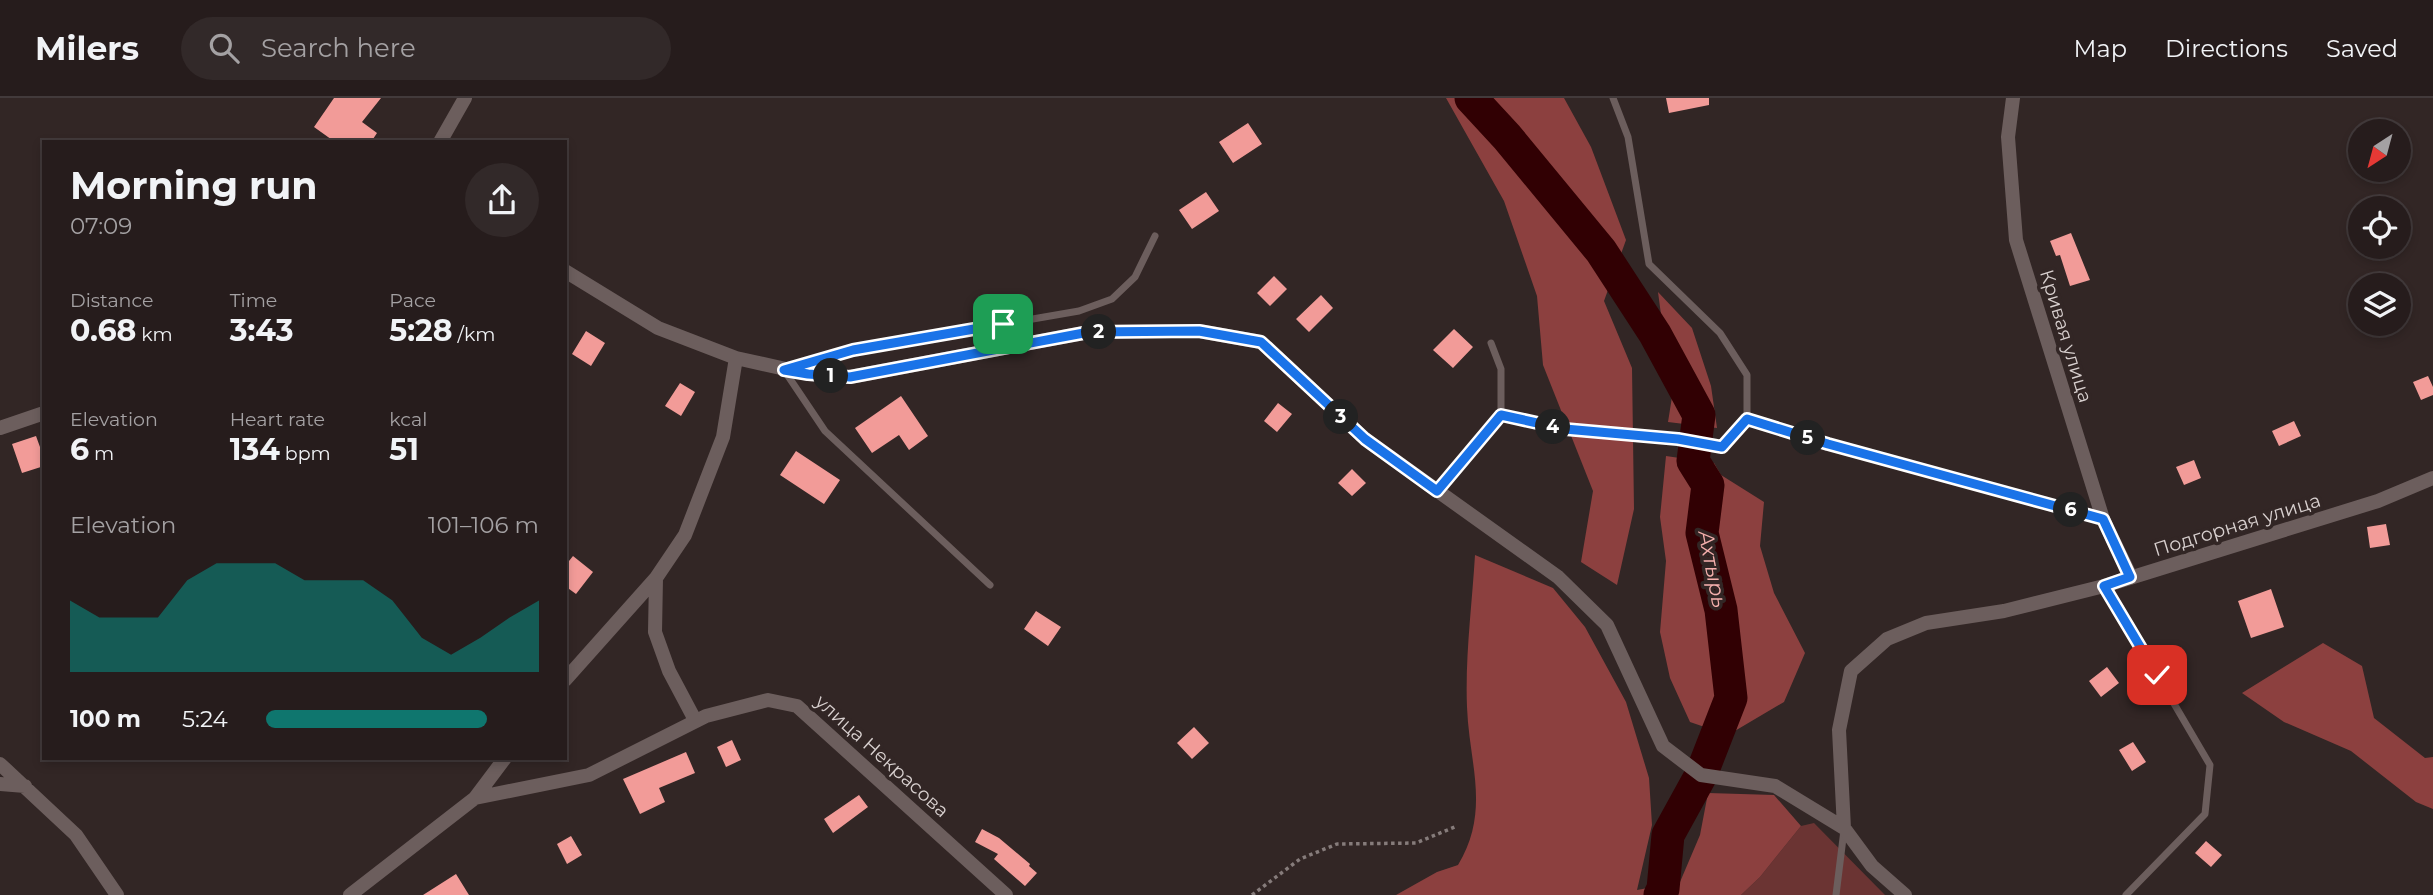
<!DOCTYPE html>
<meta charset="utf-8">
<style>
body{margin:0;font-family:Montserrat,sans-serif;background:#322929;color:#f1f3f6;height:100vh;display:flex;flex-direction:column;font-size:26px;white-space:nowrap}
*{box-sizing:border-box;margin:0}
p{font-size:23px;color:#a4a1a3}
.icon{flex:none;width:38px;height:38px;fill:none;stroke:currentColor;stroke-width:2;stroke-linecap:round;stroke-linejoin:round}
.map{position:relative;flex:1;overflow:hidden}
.sheet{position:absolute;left:42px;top:42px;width:525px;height:620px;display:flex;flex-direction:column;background:#261c1c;border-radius:0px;box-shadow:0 4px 10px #0003,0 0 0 2px #423a3b}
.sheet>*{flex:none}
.needle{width:46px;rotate:216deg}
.buttons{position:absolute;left:2348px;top:21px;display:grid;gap:14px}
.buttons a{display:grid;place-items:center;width:63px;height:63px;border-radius:50%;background:#261c1c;box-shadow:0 4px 10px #0003,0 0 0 2px #423a3b;font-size:35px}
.pin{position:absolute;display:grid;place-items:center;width:60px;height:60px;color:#fff;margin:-30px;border-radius:14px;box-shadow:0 4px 10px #0006}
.km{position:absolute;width:35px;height:35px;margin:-18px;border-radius:50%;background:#222;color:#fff;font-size:19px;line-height:35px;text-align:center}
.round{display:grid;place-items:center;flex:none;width:74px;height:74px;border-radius:37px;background:#322929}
.summary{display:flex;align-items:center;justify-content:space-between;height:119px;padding:0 28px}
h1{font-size:38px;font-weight:700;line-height:52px}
.metrics{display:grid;grid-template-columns:repeat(3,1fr);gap:10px;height:119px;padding:7px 28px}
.metrics div{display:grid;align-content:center}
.metrics b{font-size:30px;font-weight:700}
.metrics small{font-size:19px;font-weight:400}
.metrics p{font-size:19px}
.chart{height:196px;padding:14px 28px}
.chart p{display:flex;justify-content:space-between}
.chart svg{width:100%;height:126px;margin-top:7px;fill:#0f766e;opacity:.7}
ul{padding:0 28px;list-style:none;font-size:23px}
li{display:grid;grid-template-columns:112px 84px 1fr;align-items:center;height:52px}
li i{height:18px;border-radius:9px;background:#0f766e}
header{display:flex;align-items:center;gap:42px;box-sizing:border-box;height:98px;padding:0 35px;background:#261c1c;border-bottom:2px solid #423a3b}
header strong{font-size:33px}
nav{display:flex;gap:38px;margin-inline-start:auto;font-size:24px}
.search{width:490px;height:63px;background:#322929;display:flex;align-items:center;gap:18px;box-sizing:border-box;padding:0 24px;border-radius:38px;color:#a4a1a3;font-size:26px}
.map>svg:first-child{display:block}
.green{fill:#6b3433}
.forest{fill:#8c403f}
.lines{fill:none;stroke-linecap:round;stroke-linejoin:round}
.river{stroke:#310003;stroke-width:33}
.building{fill:#f29b98}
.path{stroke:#867c7b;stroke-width:3.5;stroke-dasharray:3.5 3.5;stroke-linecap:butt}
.service{stroke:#6c5e5d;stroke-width:7}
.minor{stroke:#6c5e5d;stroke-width:14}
.route-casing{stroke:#fff;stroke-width:14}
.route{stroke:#1a73e8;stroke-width:9}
.labels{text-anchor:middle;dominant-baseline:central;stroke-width:7;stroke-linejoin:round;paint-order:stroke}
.street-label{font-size:19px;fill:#d8d0cf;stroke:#322625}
.water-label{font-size:21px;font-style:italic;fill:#f5b0ad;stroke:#322625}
</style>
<header>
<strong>Milers</strong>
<div class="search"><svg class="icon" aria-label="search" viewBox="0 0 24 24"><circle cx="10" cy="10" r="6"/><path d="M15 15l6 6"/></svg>Search here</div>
<nav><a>Map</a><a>Directions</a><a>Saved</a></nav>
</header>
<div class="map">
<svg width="2433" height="797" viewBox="0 0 2433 797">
<rect width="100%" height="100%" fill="#322625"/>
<path class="green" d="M1814,725L1885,797H1741L1760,779L1801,728Z"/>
<path class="forest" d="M1446,0H1564L1591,49L1626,142L1604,203L1632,270L1634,411L1617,487L1581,464L1593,393L1543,267L1537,198L1504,103Z
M1658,194L1692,230L1711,288L1717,330L1668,324L1672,299Z
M1666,358L1714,365L1721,377L1764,404L1760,448L1774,495L1805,555L1784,604L1728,637L1690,624L1670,580L1660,534L1666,463L1660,419Z
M1475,457L1553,490L1585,529L1626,604L1649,680L1652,727L1637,792L1680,784L1700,737L1708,695L1774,697L1801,728L1760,779L1741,797H1396L1437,774L1458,767C1491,712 1469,666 1467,609C1465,559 1472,507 1475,457Z
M2323,545L2362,568L2374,620L2425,660L2433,659V711L2416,704L2351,653L2284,624L2242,595Z"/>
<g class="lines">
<path class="river" d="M1471,0L1507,39L1601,153L1655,236L1699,317L1693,363L1708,387L1702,435L1721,512L1731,600L1701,677L1668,737L1663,791L1660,797"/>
</g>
<path class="building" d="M334,0H381L362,24L377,35L371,44H335L314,29Z
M1666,0H1709V7L1669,15Z
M1248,25L1262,46L1233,65L1219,44Z
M1206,94L1219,113L1192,131L1179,112Z
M2071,135L2090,182L2070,188L2060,157L2056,158L2050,143Z
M1274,178L1287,191L1270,208L1257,195Z
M1321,197L1333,210L1309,234L1296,221Z
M1454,231L1473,249L1453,270L1433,252Z
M586,233L605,245L591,268L572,256Z
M2428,278L2433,289V297L2421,302L2413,284Z
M680,285L695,294L681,318L665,308Z
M901,298L928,338L909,352L899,337L872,355L855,330Z
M1278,305L1292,316L1277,334L1264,323Z
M2294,323L2301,338L2279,348L2272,333Z
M36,338L44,360V368L22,375L12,346Z
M796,353L840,382L824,406L780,377Z
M2194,362L2201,380L2184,387L2176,369Z
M1352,371L1366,385L1352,398L1338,385Z
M2386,426L2390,447L2370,450L2367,429Z
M573,458L593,474L576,496L565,488V468Z
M2271,491L2284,529L2251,540L2238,503Z
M1036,513L1061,529L1048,548L1024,531Z
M2107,569L2119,585L2101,599L2089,583Z
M1194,629L1209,645L1192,661L1177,645Z
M732,642L741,662L726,669L717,649Z
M2133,644L2146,664L2132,673L2119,652Z
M686,654L695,675L659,690L665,704L640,716L623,681Z
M859,697L868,709L833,735L824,721Z
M982,731L999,740L1030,766L1029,768L1037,775L1025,788L994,761L998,756L975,744Z
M571,738L582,757L567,766L557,746Z
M2206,743L2222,757L2211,769L2195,755Z
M456,776L469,797H423Z"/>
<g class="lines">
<path class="path" d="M1511,319L1565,331L1678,341L1722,349L1740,329
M1758,324L2084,415
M1252,797L1300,761L1337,746L1416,745L1457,728"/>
<path class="service" d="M1613,0L1628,39L1649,166L1720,235L1747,277V321
M1437,392L1501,317V271L1491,245
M990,487L825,333L784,272L853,252L1079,213L1112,201L1135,179L1155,138
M2105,488L2210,667L2205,716L2126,797
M1836,797L1844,732"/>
<path class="minor" d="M2013,0L2008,39L2016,142L2103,421L2131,479
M440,44L465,0
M565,173L658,230L736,260L808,276L850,279L1089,234L1199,233L1261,244L1365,341L1558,479L1607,527L1663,648L1701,677L1775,688L1844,730
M0,330L44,315
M656,480L655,534L669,573L695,622
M565,582L656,480L685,437L723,339L736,260
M0,666L76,737L117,797
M0,686L25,688
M475,700L589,677L706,618L768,602L797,608L1006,797
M350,797L475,700L505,660
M1905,797L1872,768L1844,730L1839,632L1851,573L1887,541L1926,525L2004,513L2104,488L2378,403L2433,380"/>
</g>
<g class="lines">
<defs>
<path id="route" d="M1003,226L853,252L784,272L808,276L850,279L1089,234L1199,233L1261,244L1365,341L1437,393L1501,317L1565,331L1678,341L1722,349L1747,321L1828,346L2103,421L2130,479L2104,488L2157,577"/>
</defs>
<use href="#route" class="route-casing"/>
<use href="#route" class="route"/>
</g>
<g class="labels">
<g class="street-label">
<text transform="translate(2066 238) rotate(73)">Кривая улица</text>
<text transform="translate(2237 427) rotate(-17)">Подгорная улица</text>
<text transform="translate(882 658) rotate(42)">улица Некрасова</text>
</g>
<g class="water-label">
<text transform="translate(1713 471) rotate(79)">Ахтырь</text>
</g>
</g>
</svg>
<div class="buttons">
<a><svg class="needle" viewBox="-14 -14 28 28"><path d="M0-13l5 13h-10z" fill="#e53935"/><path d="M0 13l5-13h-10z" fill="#a4a1a3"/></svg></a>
<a><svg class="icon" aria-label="locate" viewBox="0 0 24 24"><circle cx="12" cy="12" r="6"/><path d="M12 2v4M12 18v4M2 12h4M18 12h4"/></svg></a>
<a><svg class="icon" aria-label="layers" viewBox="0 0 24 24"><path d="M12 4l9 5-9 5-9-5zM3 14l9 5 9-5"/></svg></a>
</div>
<div class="pin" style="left:1003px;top:226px;background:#1e9e55"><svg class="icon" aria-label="arrive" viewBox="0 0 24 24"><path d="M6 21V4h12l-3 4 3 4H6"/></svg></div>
<div class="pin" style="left:2157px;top:577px;background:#d93025"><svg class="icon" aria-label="check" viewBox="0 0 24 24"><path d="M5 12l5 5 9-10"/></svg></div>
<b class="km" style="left:831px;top:278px">1</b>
<b class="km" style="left:1099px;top:234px">2</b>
<b class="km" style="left:1341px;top:319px">3</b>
<b class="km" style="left:1553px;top:329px">4</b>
<b class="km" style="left:1808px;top:340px">5</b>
<b class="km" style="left:2071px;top:412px">6</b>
<section class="sheet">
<div class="summary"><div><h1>Morning run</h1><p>07:09</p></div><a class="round"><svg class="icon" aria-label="share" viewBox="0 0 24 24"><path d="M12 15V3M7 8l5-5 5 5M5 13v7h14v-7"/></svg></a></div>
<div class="metrics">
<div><p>Distance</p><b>0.68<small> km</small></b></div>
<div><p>Time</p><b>3:43</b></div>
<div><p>Pace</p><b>5:28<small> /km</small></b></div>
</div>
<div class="metrics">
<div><p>Elevation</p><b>6<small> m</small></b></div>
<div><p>Heart rate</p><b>134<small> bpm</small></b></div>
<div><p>kcal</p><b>51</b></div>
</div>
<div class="chart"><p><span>Elevation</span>101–106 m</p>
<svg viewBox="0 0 160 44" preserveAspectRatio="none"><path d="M0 44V19L10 25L20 25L30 25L40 12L50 6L60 6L70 6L80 12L90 12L100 12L110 19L120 32L130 38L140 32L150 25L160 19V44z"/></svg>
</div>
<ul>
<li><b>100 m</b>5:24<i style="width:81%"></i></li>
</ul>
</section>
</div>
